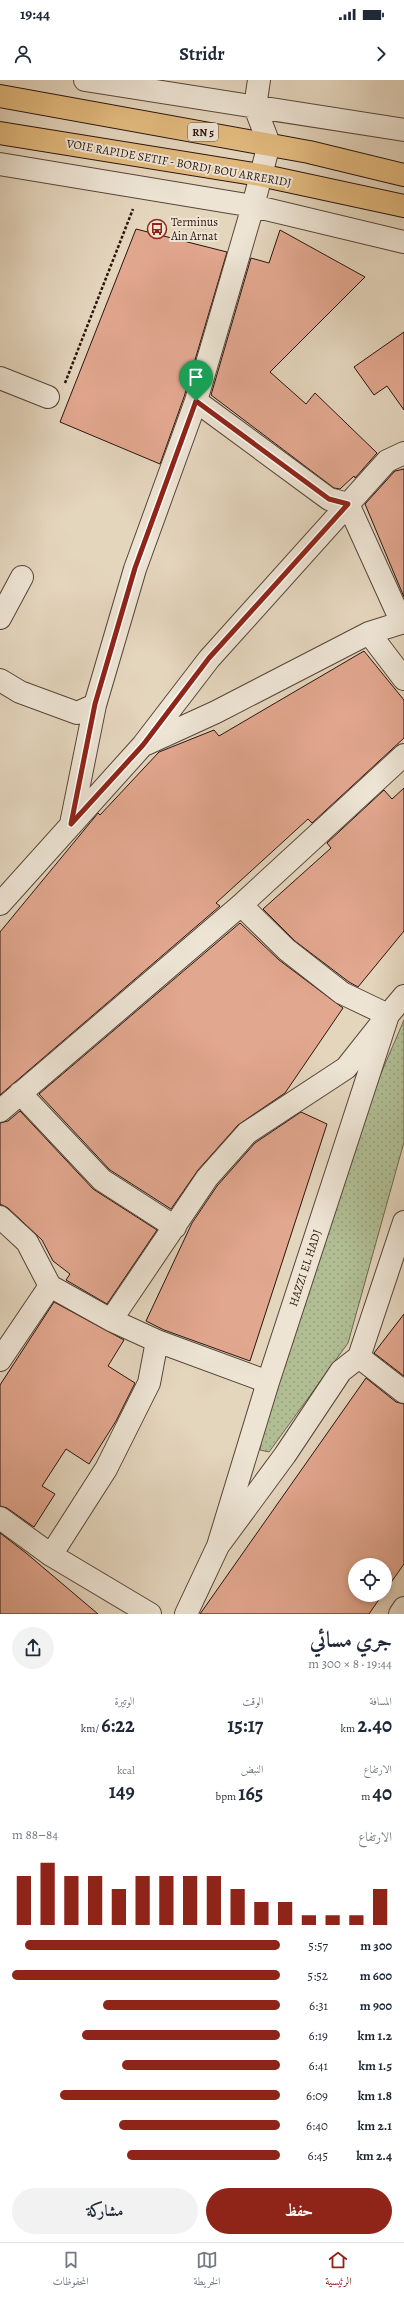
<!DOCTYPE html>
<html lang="ar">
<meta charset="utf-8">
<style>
body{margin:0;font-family:Alegreya,Amiri,serif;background:#f2f2f3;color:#1f2937;direction:rtl;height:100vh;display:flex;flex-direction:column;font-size:15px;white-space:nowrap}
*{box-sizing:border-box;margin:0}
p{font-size:13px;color:#747a83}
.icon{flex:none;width:22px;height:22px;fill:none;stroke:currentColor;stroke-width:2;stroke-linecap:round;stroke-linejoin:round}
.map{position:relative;height:1534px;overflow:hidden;direction:ltr}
.sheet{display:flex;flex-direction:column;background:#fff;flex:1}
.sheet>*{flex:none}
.buttons{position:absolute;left:348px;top:1478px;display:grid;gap:8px}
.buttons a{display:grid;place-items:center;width:44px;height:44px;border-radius:50%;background:#fff;box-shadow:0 2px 6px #0003;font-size:20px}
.pin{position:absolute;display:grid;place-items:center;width:34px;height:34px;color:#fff;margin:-41px -17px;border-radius:50% 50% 50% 0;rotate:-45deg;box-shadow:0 0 4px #0007}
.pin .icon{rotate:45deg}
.round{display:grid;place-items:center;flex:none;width:42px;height:42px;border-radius:21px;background:#f2f2f3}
.overview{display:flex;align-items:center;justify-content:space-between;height:68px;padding:0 12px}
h1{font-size:22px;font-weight:700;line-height:30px}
.metrics{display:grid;grid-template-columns:repeat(3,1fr);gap:6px;height:68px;padding:4px 12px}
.metrics div{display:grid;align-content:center}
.metrics b{font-size:20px;font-weight:700}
.metrics small{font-size:11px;font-weight:400}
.metrics p{font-size:11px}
.chart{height:112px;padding:8px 12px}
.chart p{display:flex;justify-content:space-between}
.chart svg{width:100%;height:72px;margin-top:4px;stroke:#8f2418;stroke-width:6}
.button{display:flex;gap:8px;margin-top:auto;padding:8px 12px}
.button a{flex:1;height:46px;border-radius:24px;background:#8f2418;color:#fff;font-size:16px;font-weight:700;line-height:46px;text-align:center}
.button a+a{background:#f2f2f3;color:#1f2937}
ul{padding:0 12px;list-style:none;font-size:13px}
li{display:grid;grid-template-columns:64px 48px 1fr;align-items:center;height:30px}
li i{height:10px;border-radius:5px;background:#8f2418}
.status{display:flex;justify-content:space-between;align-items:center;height:28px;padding:0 20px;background:#fff;direction:ltr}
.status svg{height:11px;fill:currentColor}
header{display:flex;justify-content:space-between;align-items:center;height:52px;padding:0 12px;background:#fff;font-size:18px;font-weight:700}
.tabs{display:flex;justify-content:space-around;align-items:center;height:56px;border-top:1px solid #e0e1e3;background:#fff;font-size:11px;color:#747a83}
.tabs a{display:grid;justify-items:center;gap:2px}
.tabs .selected{color:#8f2418}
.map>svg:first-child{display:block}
.garden{fill:url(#garden-dots);stroke:#6e6a50}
.building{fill:#e2a78f;stroke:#2a150d}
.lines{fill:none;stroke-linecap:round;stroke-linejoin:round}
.minor-casing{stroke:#584539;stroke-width:24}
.highway-casing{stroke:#2a150d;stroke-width:24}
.path{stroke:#2a150d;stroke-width:2.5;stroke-dasharray:3 2;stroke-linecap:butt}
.minor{stroke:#ede4d4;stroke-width:22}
.highway{stroke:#e2ba7e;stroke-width:22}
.route-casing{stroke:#fff;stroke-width:8}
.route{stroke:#8f2418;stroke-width:5}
.labels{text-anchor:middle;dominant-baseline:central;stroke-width:4;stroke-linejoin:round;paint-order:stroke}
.shield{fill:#ede4d4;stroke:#645349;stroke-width:1}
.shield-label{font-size:11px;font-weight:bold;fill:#2a150d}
.street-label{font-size:12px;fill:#2a150d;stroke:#ede4d4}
.poi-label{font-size:12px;fill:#2a150d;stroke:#ede4d4;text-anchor:start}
</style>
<div class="status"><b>19:44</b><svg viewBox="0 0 49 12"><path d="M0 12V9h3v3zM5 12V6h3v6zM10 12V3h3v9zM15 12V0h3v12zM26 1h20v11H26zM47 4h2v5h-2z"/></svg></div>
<header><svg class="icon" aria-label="forward" viewBox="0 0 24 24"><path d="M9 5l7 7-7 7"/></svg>Stridr<svg class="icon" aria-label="person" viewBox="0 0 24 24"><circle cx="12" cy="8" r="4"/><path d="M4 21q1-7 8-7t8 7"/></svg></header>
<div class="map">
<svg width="404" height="1534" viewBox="0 0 404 1534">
<defs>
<pattern id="garden-dots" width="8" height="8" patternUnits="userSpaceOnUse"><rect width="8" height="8" fill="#b1be94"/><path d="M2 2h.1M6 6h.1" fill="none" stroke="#98a27e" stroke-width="1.8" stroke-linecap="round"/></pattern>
</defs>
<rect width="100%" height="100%" fill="#e4d5bd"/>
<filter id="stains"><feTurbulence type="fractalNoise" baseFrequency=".005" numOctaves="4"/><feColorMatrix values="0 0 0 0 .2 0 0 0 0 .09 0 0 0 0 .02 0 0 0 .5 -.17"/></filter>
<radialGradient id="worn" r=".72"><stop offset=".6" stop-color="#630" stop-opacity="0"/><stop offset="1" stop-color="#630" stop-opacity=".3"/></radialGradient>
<path class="garden" d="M404,940V1062L348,1263L269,1372L260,1370L262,1354L373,1012Z"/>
<path class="building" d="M136,149L227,172L184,317L160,384L60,342Z
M280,150L365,197L270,292L306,324L315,313L377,373L355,398L354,396L340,409L334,408L211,315L251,178L269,183Z
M404,252V330L387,306L374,315L354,287Z
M404,389V517L365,424L395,391Z
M364,571L404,620V658L312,743L308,739L216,823L220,826L0,1015V852L94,738L98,733L100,735L159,672L214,650L219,656Z
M404,708V851L358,907L349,902L295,861L263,829L331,768L327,763L384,710L392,719Z
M240,843L279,880L343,928L285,1013L238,1045L198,1090L171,1129L110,1090L39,1014Z
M20,1031L93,1109L157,1150L107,1224L66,1200L70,1194L53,1181L42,1160L8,1128L0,1124V1043L8,1041Z
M301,1032L327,1044L250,1281L164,1250L146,1241L192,1143L217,1106L255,1063Z
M54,1222L124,1260L108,1286L135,1303L116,1341L89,1384L66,1369L42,1406L55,1414L34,1447L7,1428L0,1426V1305Z
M404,1234V1296L374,1273Z
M366,1298L396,1322L404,1324V1484L385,1511V1485H355V1515H382L369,1534H200Z
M0,1453L26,1473L98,1534H0Z"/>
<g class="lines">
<defs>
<path id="minor" d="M85,0L404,50
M0,84L253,126L404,162
M0,298L48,317
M196,321L329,419L348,424L402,543
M0,538L22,497
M369,553L404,599
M0,600L20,612L77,633L95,625
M146,664L216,632L369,553L404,542
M71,744L95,625L135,489L196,321L253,126L269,64L255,27L259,0
M0,824L143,665L209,579L387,381L404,373
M20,1013L102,1100L175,1147
M0,1031L241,825L404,675
M0,1137L27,1162L50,1206L111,1240
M157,1261L268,1302
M359,1277L404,1312
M0,1280L50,1206
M0,1438L51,1475L150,1534
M218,1466L268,1302L388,935L404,916
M51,1475L106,1389L149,1303L157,1261L111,1240L207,1098L247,1053L346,988L388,935L342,913L287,870L241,825
M186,1534L218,1466L285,1375L341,1291L359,1277L404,1142
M400,1534L404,1528"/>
<path id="highway" d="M0,16L309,72L404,95
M0,53L260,95L404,126"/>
</defs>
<use href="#minor" class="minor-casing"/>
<use href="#highway" class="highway-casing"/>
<path class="path" d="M65,303L133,129"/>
<use href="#minor" class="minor"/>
<use href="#highway" class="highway"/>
</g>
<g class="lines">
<defs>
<path id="route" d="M196,321L329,419L348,424L209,578L143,665L71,744L95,624L135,488Z"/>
</defs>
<use href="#route" class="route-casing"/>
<use href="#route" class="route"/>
</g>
<defs>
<symbol id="bus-ring" viewBox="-11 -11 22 22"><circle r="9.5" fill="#ede4d4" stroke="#8f2418" stroke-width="1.5"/><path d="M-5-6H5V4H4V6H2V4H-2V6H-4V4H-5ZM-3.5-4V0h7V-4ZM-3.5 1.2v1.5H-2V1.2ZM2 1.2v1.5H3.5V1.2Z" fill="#8f2418"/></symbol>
</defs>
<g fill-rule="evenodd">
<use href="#bus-ring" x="146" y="138" width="22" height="22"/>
</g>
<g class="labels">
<rect class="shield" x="188" y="43" width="30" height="18" rx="3"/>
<g class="shield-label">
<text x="203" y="52">RN 5</text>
</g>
<g class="street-label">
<text transform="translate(179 83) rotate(10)">VOIE RAPIDE SETIF - BORDJ BOU ARRERIDJ</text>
<text transform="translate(305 1188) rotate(-72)">HAZZI EL HADJ</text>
</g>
<g class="poi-label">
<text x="171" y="142">Terminus<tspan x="171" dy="14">Ain Arnat</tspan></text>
</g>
</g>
<rect width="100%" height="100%" filter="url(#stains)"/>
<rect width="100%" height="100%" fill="url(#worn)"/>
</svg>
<div class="buttons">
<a><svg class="icon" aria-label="locate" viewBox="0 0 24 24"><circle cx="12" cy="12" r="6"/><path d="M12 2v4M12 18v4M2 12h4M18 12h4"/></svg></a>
</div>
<div class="pin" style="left:196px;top:321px;background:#1e9e55"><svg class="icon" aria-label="arrive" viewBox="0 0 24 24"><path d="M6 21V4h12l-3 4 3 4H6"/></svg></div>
</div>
<section class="sheet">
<div class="overview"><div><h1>جري مسائي</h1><p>19:44 · 8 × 300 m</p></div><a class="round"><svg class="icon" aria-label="share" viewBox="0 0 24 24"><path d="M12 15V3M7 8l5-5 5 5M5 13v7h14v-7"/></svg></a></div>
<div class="metrics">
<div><p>المسافة</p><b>2.40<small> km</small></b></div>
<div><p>الوقت</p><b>15:17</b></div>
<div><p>الوتيرة</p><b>6:22<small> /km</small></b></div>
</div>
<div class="metrics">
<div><p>الارتفاع</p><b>40<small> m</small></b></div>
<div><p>النبض</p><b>165<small> bpm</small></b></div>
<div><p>kcal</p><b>149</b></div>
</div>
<div class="chart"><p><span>الارتفاع</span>84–88 m</p>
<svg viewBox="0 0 160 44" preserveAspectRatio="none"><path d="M5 44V14M15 44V6M25 44V14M35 44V14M45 44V22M55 44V14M65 44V14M75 44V14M85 44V14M95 44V22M105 44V30M115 44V30M125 44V38M135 44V38M145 44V38M155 44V22"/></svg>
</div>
<ul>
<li><b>300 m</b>5:57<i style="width:95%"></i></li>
<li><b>600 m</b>5:52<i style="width:100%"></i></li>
<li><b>900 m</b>6:31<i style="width:66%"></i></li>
<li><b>1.2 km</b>6:19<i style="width:74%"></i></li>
<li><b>1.5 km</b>6:41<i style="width:59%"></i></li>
<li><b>1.8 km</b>6:09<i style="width:82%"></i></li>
<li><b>2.1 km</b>6:40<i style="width:60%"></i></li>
<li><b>2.4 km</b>6:45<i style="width:57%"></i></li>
</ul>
<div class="button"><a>حفظ</a><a>مشاركة</a></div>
</section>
<nav class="tabs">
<a class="selected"><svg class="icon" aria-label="home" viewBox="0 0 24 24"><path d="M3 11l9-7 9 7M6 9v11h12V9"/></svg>الرئيسية</a>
<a><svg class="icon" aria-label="map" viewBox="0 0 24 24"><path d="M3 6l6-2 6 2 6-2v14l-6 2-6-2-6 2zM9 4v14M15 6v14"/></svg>الخريطة</a>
<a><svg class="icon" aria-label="saved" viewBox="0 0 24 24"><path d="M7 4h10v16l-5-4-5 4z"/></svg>المحفوظات</a>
</nav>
